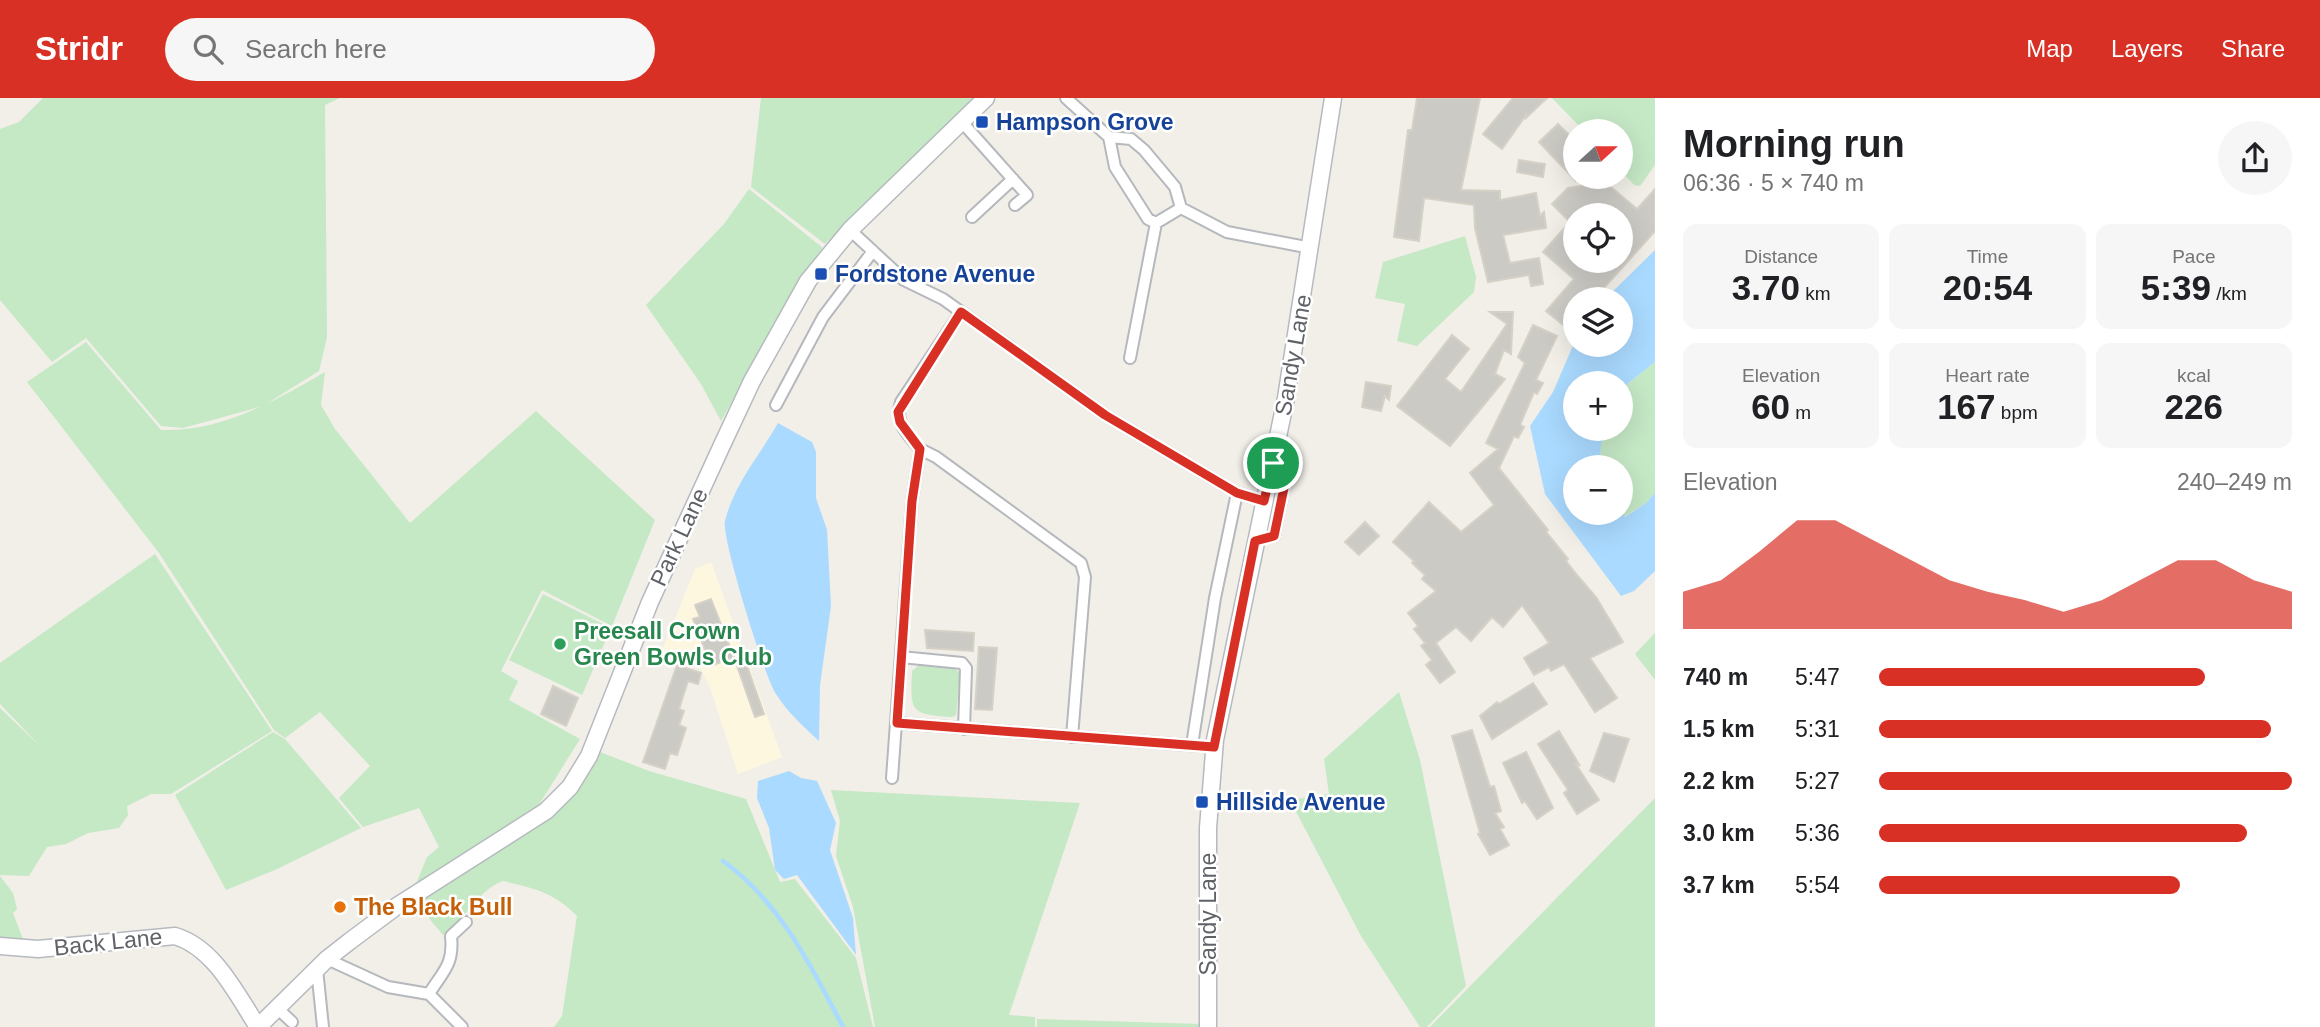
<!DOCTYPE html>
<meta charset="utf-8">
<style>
body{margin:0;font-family:Arial,sans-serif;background:#f6f6f6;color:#202124;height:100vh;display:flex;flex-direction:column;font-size:26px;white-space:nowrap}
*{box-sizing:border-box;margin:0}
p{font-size:23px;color:#757577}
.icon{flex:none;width:38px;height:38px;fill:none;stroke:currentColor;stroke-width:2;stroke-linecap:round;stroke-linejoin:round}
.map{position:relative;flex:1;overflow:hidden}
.sheet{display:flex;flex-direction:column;background:#fff;width:665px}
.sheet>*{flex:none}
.needle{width:46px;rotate:69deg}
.fabs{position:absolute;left:1563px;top:21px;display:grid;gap:14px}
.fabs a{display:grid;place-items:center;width:70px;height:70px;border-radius:50%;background:#fff;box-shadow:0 7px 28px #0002;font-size:35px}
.pin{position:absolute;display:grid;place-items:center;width:60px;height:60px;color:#fff;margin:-30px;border:4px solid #fff;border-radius:50%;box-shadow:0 2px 7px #0007}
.round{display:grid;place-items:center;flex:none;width:74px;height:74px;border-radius:37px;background:#f6f6f6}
.overview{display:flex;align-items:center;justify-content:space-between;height:119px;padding:0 28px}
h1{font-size:38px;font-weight:600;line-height:52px}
.figures{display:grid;grid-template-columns:repeat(3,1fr);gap:10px;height:119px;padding:7px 28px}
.figures div{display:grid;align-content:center;border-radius:14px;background:#f6f6f6;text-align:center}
.figures b{font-size:35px;font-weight:600}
.figures small{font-size:19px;font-weight:400}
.figures p{font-size:19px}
.chart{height:196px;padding:14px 28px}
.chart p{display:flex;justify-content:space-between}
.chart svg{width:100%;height:126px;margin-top:7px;fill:#d93025;opacity:.7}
ul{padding:0 28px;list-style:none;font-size:23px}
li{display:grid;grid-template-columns:112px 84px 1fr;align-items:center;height:52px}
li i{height:18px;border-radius:9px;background:#d93025}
header{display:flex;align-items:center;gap:42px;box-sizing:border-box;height:98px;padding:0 35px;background:#d93025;color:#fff}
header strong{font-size:33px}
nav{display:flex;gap:38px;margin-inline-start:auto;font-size:24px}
.search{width:490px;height:63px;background:#f6f6f6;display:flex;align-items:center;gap:18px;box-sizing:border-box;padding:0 24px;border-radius:38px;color:#757577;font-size:26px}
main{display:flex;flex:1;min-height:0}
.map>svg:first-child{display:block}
.commercial{fill:#fef7e0}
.green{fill:#c5e8c5}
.water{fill:#aadaff}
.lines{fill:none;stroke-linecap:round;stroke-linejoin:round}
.stream{stroke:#aadaff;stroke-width:4.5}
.building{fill:#cccac5;stroke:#d6d1c6;stroke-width:2;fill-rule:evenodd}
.street-casing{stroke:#b5b8bc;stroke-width:14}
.secondary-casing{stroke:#b6babf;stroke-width:19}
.street{stroke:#fff;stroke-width:10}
.secondary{stroke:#fff;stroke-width:16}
.route-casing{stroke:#fff;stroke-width:14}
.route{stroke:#d93025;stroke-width:9}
.transit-dot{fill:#1a4fb4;stroke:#fff;stroke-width:2.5}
.leisure-dot{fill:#2e9e5b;stroke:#fff;stroke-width:2.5}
.food-dot{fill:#e8710a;stroke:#fff;stroke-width:2.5}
.labels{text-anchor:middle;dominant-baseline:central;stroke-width:5;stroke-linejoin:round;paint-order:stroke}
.transit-label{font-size:23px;font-weight:bold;fill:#164399;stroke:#fff;text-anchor:start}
.street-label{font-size:23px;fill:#5f6368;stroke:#fff}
.leisure-label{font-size:23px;font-weight:bold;fill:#27864d;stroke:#fff;text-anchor:start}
.food-label{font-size:23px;font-weight:bold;fill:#c56008;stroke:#fff;text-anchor:start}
</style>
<header>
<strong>Stridr</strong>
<div class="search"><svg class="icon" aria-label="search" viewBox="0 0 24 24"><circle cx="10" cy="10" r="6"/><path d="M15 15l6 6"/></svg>Search here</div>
<nav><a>Map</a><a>Layers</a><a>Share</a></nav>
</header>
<main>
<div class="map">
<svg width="1655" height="929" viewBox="0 0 1655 929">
<rect width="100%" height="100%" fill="#f1efe8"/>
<path class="commercial" d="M711,464L782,659L738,676L710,589L701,572L686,563L661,555L695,471Z"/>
<path class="green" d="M43,0H340L325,7L327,239L319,273L263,308L183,330L161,328L86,240L52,264L0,202V31L19,24Z
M761,0H974L825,146L751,89Z
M1552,0H1655V67L1640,88L1634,87L1621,73L1620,33H1584Z
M749,91L823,150L805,173L721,323L701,286L646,207L724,126Z
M1465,138L1476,179L1474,194L1417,248L1397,243L1405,206L1375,200L1383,164Z
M86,244L161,332C221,334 275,303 325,274L321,307L335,331L410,425L536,313L655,422L612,528L542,492L501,573L518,583L509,602L580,641L537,710L416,786L427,759L439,749L419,710L363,729L339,700L370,668L320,614L285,640L274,632L159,455L27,284Z
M1655,264V395L1646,405L1624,419L1621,411L1620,369H1600L1601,346L1609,331H1620L1621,291Z
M155,456L272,633L171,696H151L127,708L128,717L119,730L88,735L66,746L47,749L29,778L0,777V610L41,649L0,606V565Z
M543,496L611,530L582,597L509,562Z
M1655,535V582L1635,556Z
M919,567L953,569L960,575L956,617L952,619C911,616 910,615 912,573Z
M1399,594L1420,662L1466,888L1427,929H1420L1361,838L1290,702L1329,696L1324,661Z
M273,634L285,641L361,730L275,772L226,792L175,697Z
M600,654L649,673L746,701L780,784L795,781L856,860L873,929H554L562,918L577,818C553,794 536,791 503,783C476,793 466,822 443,837L415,804L565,706Z
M831,692L1080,705L1009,917L1035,919V929H875L853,809L836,758L840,723Z
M1655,700V929H1430Z
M0,778L13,795L17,811L13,815L24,844L0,842Z
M1037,921L1200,926V929H1037Z"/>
<path class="water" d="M1655,152V264L1621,291L1620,285H1575V331H1610L1601,346L1600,369H1575V415H1620L1621,411L1625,419L1646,405L1655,395V473L1634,493L1621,498L1545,396L1530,328L1553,294L1575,243V247H1620V201H1605Z
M778,325L812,344L816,354V400L827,432L831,508L820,587L819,643C803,628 788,615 776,596C765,580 721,439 725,423C734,386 760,357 778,325Z
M789,673L801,680L817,683L836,725L830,752L853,820L856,857L797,777L784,781L775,772L769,730L757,700L758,683Z"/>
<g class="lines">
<path class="stream" d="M723,763C780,804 811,868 843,929"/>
</g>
<path class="building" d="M1417,0H1480L1461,92L1500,93V102L1536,95L1540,118L1544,114L1546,130L1503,137L1510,165L1539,160L1543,186L1531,188L1529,177L1488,184L1475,130L1474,107L1424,100L1419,143L1394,139L1408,32H1412Z
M1513,0H1547L1526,20V17L1502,51L1483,36Z
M1558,26L1575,43V82L1539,44Z
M1519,62L1545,66L1543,79L1517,74Z
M1599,79L1637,111L1655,91V133L1594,201H1575V218L1566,229L1546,213L1574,181L1543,154L1570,124L1552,106L1568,90L1599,85ZM1575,117H1620V163H1575Z
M1490,214H1513L1511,256L1504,252L1495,276L1505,281L1450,348L1397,308L1452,237L1469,251L1445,281L1461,294L1507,226Z
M1533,227L1557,238L1536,282L1543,285L1537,296L1534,294L1520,327L1524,329L1518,340L1514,338L1499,370L1548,432L1546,434L1568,461L1566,463L1577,477L1596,499L1623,544L1590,560L1617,600L1595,614L1564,566L1551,573L1549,569L1534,577L1524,560L1549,545L1522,507L1503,529L1492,519L1471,543L1456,529L1436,545L1455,574L1440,585L1426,567L1432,562L1421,548L1425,545L1414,531L1418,528L1408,515L1436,493L1422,481L1425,477L1412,465L1414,463L1393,444L1429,404L1461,434L1494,407L1470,375L1498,351L1486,345L1525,265L1518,259Z
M1366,284L1391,288L1389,302L1385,298L1381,313L1362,309Z
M1365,424L1379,438L1359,457L1345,444Z
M711,501L734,559L711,568L693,521L700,519L695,507Z
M925,532L974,535L973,553L927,550Z
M979,549L997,550L992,612L975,611Z
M745,562L764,616L755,619L736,565Z
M677,567L701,575L698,586L688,583L679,611L684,613L679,627L686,630L677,657L670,655L665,671L643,664Z
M1533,585L1547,606L1492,641L1480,618L1497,604L1499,606Z
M553,588L578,600L566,628L541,616Z
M1472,632L1490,689L1494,688L1501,713L1495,715L1504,729L1500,731L1509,747L1490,757L1478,736L1480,735L1452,638Z
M1559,633L1580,668L1575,665L1599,702L1577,716L1564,695L1568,692L1538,646Z
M1604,635L1629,641L1614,684L1590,673Z
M1526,654L1553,710L1537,721L1525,703L1522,705L1503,665Z"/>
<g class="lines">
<defs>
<path id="street" d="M1066,0L1109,39L1131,41L1144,52L1175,89L1181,110L1227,134L1311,150
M961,23L1027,97L1015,107
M1109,39L1115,69L1148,121L1156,125L1181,110
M972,119L1013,81
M850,132L904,182L943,201L1105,317L1237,395L1264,403
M1130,260L1156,125
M776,307L823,219L873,153
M920,351L936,359L1081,465L1085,479L1072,639
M1255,442L1274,438L1286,380L1273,365
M901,559L962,565L966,570L964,631
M897,625L1214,649
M1192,647L1215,500L1237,395
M892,680L912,403L920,351C907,336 894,324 901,304L961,214
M327,861L388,889L429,896L462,929
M317,871L323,929
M429,896C443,873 454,867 451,838L466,824
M277,910L292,924"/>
<path id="secondary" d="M0,848L38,851L175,838C215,850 237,897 258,929
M258,929L327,861L350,843L397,808L546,713L570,689L589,658L650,504L723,345L752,283L808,183L850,132L986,0
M1208,929V730L1215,642L1286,300L1333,0"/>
</defs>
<use href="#street" class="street-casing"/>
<use href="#secondary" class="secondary-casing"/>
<use href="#street" class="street"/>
<use href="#secondary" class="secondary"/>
</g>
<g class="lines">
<defs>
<path id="route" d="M961,214L1105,317L1237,395L1264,403L1273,365L1286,380L1274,438L1255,443L1214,649L897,625L912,403L920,351L900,324L898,314Z"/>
</defs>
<use href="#route" class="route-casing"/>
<use href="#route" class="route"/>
</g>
<g class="transit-dot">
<rect x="975" y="17" width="14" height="14" rx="3.5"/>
<rect x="814" y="169" width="14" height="14" rx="3.5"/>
<rect x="1195" y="697" width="14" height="14" rx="3.5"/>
</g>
<circle class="leisure-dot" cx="560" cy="546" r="7"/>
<circle class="food-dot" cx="340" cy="809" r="7"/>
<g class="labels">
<g class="transit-label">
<text x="996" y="24">Hampson Grove</text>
<text x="835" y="176">Fordstone Avenue</text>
<text x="1216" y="704">Hillside Avenue</text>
</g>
<g class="street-label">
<text transform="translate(1293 257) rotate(-80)">Sandy Lane</text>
<text transform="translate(679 439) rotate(-65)">Park Lane</text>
<text transform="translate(1208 816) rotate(-90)">Sandy Lane</text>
<text transform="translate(108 844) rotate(-6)">Back Lane</text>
</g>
<g class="leisure-label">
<text x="574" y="533">Preesall Crown<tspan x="574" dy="26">Green Bowls Club</tspan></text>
</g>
<g class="food-label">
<text x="354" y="809">The Black Bull</text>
</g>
</g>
</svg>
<div class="fabs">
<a><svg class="needle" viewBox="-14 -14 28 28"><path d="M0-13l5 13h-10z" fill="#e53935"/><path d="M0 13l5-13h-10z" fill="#757577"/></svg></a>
<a><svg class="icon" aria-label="locate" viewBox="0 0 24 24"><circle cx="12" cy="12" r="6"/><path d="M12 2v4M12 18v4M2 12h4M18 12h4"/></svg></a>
<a><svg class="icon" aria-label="layers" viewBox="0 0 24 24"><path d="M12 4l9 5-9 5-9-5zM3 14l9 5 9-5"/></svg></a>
<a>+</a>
<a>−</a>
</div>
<div class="pin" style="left:1273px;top:365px;background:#1e9e55"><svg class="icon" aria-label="arrive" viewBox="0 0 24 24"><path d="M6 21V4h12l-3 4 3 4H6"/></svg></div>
</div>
<section class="sheet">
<div class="overview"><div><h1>Morning run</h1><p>06:36 · 5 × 740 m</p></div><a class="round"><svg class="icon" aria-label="share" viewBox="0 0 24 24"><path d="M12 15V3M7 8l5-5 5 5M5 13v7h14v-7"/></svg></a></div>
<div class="figures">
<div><p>Distance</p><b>3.70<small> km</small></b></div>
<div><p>Time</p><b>20:54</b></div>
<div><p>Pace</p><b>5:39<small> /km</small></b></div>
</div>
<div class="figures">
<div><p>Elevation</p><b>60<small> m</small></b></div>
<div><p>Heart rate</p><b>167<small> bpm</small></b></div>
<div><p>kcal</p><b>226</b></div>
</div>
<div class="chart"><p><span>Elevation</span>240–249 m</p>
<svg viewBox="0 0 160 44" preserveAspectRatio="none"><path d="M0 44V31L10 27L20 17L30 6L40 6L50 13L60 20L70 27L80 31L90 34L100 38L110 34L120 27L130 20L140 20L150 27L160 31V44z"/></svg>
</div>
<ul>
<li><b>740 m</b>5:47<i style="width:79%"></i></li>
<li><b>1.5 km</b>5:31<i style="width:95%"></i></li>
<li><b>2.2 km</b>5:27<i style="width:100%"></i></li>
<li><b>3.0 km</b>5:36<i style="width:89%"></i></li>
<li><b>3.7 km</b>5:54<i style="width:73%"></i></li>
</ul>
</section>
</main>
